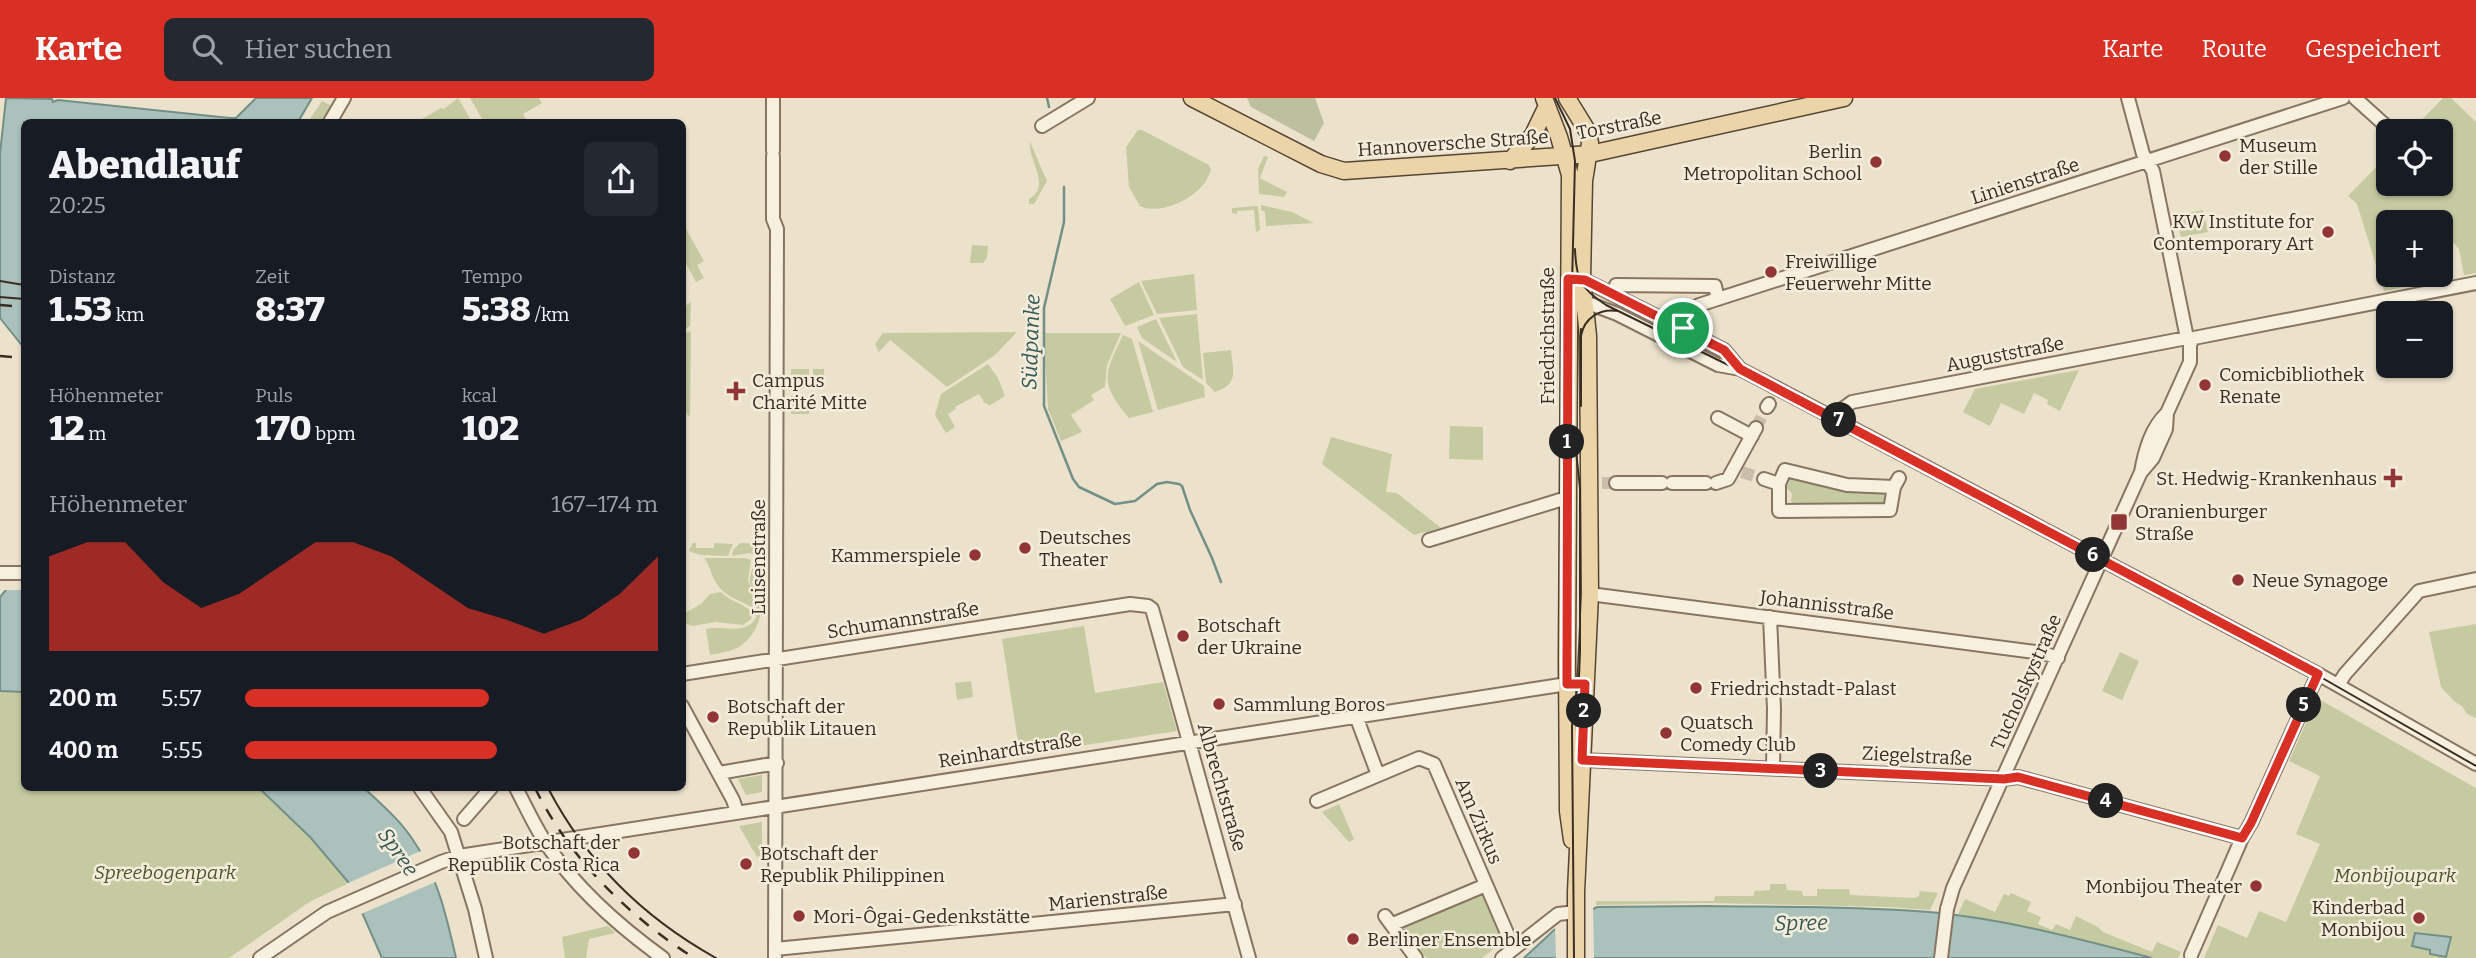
<!DOCTYPE html>
<html lang="de">
<meta charset="utf-8">
<style>
body{margin:0;font-family:Bitter,serif;background:#242831;color:#f1f3f6;height:100vh;display:flex;flex-direction:column;font-size:26px;white-space:nowrap}
*{box-sizing:border-box;margin:0}
p{font-size:23px;color:#9ea1a6}
.icon{flex:none;width:38px;height:38px;fill:none;stroke:currentColor;stroke-width:2;stroke-linecap:round;stroke-linejoin:round}
.map{position:relative;flex:1;overflow:hidden}
.sheet{position:absolute;left:21px;top:21px;width:665px;height:672px;display:flex;flex-direction:column;background:#171b24;border-radius:10px;box-shadow:0 2px 5px #0004}
.sheet>*{flex:none}
.controls{position:absolute;left:2376px;top:21px;display:grid;gap:14px}
.controls a{display:grid;place-items:center;width:77px;height:77px;border-radius:10px;background:#171b24;box-shadow:0 2px 5px #0004;font-size:35px}
.pin{position:absolute;display:grid;place-items:center;width:60px;height:60px;color:#fff;margin:-30px;border:4px solid #fff;border-radius:50%;box-shadow:0 2px 7px #0007}
.km{position:absolute;width:35px;height:35px;margin:-18px;border-radius:50%;background:#222;color:#fff;font-size:19px;line-height:35px;text-align:center}
.round{display:grid;place-items:center;flex:none;width:74px;height:74px;border-radius:10px;background:#242831}
.head{display:flex;align-items:center;justify-content:space-between;height:119px;padding:0 28px}
h1{font-size:38px;font-weight:800;line-height:52px}
.figures{display:grid;grid-template-columns:repeat(3,1fr);gap:10px;height:119px;padding:7px 28px}
.figures div{display:grid;align-content:center}
.figures b{font-size:35px;font-weight:800}
.figures small{font-size:19px;font-weight:400}
.figures p{font-size:19px}
.chart{height:196px;padding:14px 28px}
.chart p{display:flex;justify-content:space-between}
.chart svg{width:100%;height:126px;margin-top:7px;fill:#d93025;opacity:.7}
ul{padding:0 28px;list-style:none;font-size:23px}
li{display:grid;grid-template-columns:112px 84px 1fr;align-items:center;height:52px}
li i{height:18px;border-radius:9px;background:#d93025}
header{display:flex;align-items:center;gap:42px;box-sizing:border-box;height:98px;padding:0 35px;background:#d93025;color:#fff}
header strong{font-size:33px}
nav{display:flex;gap:38px;margin-inline-start:auto;font-size:24px}
.search{width:490px;height:63px;background:#242831;display:flex;align-items:center;gap:18px;box-sizing:border-box;padding:0 24px;border-radius:10px;color:#9ea1a6;font-size:26px}
.map>svg:first-child{display:block}
.green{fill:#c5caa0}
.cemetery{fill:#bcc09e}
.water{fill:#abc1bb;stroke:#728f88;stroke-width:2}
.pier{fill:#ece2cc}
.lines{fill:none;stroke-linecap:round;stroke-linejoin:round}
.stream{stroke:#728f88;stroke-width:2.5}
.minor-tunnel{stroke:#c8beaa;stroke-width:12;stroke-dasharray:12 6;stroke-linecap:butt}
.minor-casing{stroke:#887561;stroke-width:16}
.major-casing{stroke:#564434;stroke-width:19}
.minor{stroke:#f7f0df;stroke-width:12}
.major{stroke:#ebd5a8;stroke-width:16}
.tram{stroke:#3a2e23;stroke-width:2}
.rail{stroke:#3a2e23;stroke-width:2.5;stroke-dasharray:12 12;stroke-linecap:butt}
.minor-bridge-casing{stroke:#887561;stroke-width:16;stroke-linecap:butt}
.minor-bridge{stroke:#f7f0df;stroke-width:12}
.route-casing{stroke:#fff;stroke-width:14}
.route{stroke:#d93025;stroke-width:9}
.poi-dot{fill:#923536;stroke:#f4ecdb;stroke-width:2.5}
.labels{text-anchor:middle;dominant-baseline:central;stroke-width:5;stroke-linejoin:round;paint-order:stroke}
.street-label{font-size:19px;fill:#3a2e23;stroke:#f4ecdb}
.poi-label{font-size:19px;fill:#3a2e23;stroke:#f4ecdb;text-anchor:start}
.park-label{font-size:19px;font-style:italic;fill:#4a552b;stroke:#f4ecdb}
.water-label{font-size:21px;font-style:italic;fill:#335856;stroke:#f4ecdb}
</style>
<header>
<strong>Karte</strong>
<div class="search"><svg class="icon" aria-label="search" viewBox="0 0 24 24"><circle cx="10" cy="10" r="6"/><path d="M15 15l6 6"/></svg>Hier suchen</div>
<nav><a>Karte</a><a>Route</a><a>Gespeichert</a></nav>
</header>
<div class="map">
<svg width="2476" height="860" viewBox="0 0 2476 860">
<rect width="100%" height="100%" fill="#ece2cc"/>
<path class="green" d="M458,0L472,24H417L441,10L444,11Z
M470,0H539L542,5L523,16L528,24H484Z
M2443,0H2451L2476,24V175L2464,177L2459,151L2454,145L2441,155V124H2389V177L2441,175L2444,181L2384,193L2357,106L2348,98L2389,56V86H2441V33H2411Z
M322,3L334,9L326,24H308Z
M1138,32H1142L1209,67L1211,72C1209,76 1207,83 1203,87C1190,103 1159,117 1140,108L1129,89L1126,49Z
M1030,44L1047,83L1034,106H1029V101C1052,87 1028,64 1030,44Z
M1264,58L1268,59L1260,80L1287,94L1284,99L1259,96L1258,71Z
M1261,107L1292,114L1314,125L1266,128L1265,114L1261,112Z
M1258,108L1260,132L1256,134L1254,112L1237,113V116L1232,115V110Z
M2203,112L2208,134L2181,139L2176,117Z
M684,127L704,163L697,167L704,180L696,184L683,160V128Z
M972,147L988,148L987,160L983,165H970Z
M1194,176L1197,212L1157,216L1141,183Z
M1139,184L1154,217L1125,228L1110,201Z
M691,204L690,228L683,232V209Z
M1197,216L1203,282L1183,269L1159,220Z
M1156,221L1177,264L1142,240L1137,229Z
M691,233L690,317L688,318L683,308L682,237Z
M1017,234L995,257L947,289L890,242L879,254L875,246L883,235Z
M1044,235H1121L1107,267L1105,289L1091,297L1094,302L1071,317L1082,334L1061,343L1048,311Z
M1123,237L1132,241L1153,314L1129,320C1099,284 1104,277 1123,237Z
M1138,243L1204,288L1205,299L1158,312Z
M1231,252C1233,273 1239,286 1215,294L1206,285L1203,255Z
M988,266L998,280L1005,298L989,308L987,305L985,306L979,296L955,309L956,311L948,316L955,329L946,335L935,317L941,296Z
M791,271H809V287H805V290H791Z
M813,271H824V287H820V290L813,287Z
M2079,272L2060,313L2047,306L2048,302L2034,295L2024,316L2001,305L1990,328L1963,314L1975,291Z
M791,298L809,299V316H791Z
M1450,328L1483,329V362L1449,361Z
M1331,339L1392,356L1386,394L1397,395L1441,430L1414,437L1322,366Z
M1791,377L1888,396L1885,411L1795,410L1791,403L1792,396L1787,390Z
M693,445H696V450H714V445L733,446L728,458L700,457L691,454L689,452Z
M740,445L762,446C762,479 772,531 737,550C729,554 719,555 710,557L706,531C718,528 733,533 745,529C769,521 749,495 750,480C751,472 755,466 756,458L750,455L732,458L733,452Z
M704,460H745L751,462L748,481L755,503L754,511C744,503 729,501 720,490C712,482 711,469 704,460Z
M721,494C730,504 744,505 753,515L751,521L743,527L716,524L692,528L683,524V516L701,506L710,496Z
M2476,526V620L2467,616L2462,608L2454,603L2441,589L2429,534Z
M1084,528L1095,595L1163,584L1177,633L1020,657L1002,541Z
M2120,554L2139,563L2122,602L2102,593Z
M971,583L973,599L957,602L955,585Z
M0,593L24,594V690H259L311,740L349,785L311,803L229,860H0Z
M2317,600L2476,690V860H2204L2218,827L2247,840L2259,813L2286,824L2320,746L2296,736L2320,678L2289,663Z
M762,677V694L746,697L738,681Z
M1339,706L1354,741L1349,744L1322,714Z
M762,724V757L757,759L739,728Z
M1770,786H1786L1787,792L1802,793L1803,798H1817V791H1849L1850,797L1915,800L1919,798L1920,793L1938,795L1930,812L1888,809L1707,805L1596,807V803H1714L1715,798H1754V793L1770,792Z
M1481,794L1502,844L1482,860H1426L1402,827Z
M2011,795L2031,804L2027,813L2041,819L2038,826L2052,832L2056,826L2070,832L2076,818L2098,829L2103,834L2152,854L2157,844L2181,854L2178,860H2151L2032,830L1958,816L1965,801L1995,814L2004,796L2009,798Z
M608,828L615,835L589,841L586,860H565L562,839Z"/>
<path class="cemetery" d="M1247,0H1315L1324,25L1314,43L1251,9Z"/>
<path class="water" d="M6,0L52,1L53,4L58,2L230,20H236L256,0H312L298,24H24V250L0,220V56Z
M24,464V594L0,593V499L15,481Z
M259,690H364C381,706 400,722 413,742C437,776 447,820 456,860H382L349,785L311,740Z
M1707,808C1776,809 1846,808 1916,813C1994,818 2076,840 2152,860H1524L1554,832L1597,809Z
M2415,835L2451,839L2446,859L2430,856V852L2412,848Z"/>
<path class="pier" d="M24,461V492H1L13,479L22,462Z
M423,752L438,783L361,816L346,786Z
M1593,807L1594,860H1556L1555,828Z"/>
<g class="lines">
<path class="stream" d="M1047,0L1049,9
M1064,89V124L1044,210V308L1073,381L1079,389L1115,406L1135,403L1157,386L1167,384L1179,386L1182,388L1190,412L1212,460L1221,484"/>
<path class="minor-tunnel" d="M1756,330L1767,309
M1742,374L1764,381
M1602,385H1616"/>
<defs>
<path id="minor" d="M2355,0L2386,28
M330,24L344,0
M1042,28L1088,0
M773,53V0
M773,58V121L777,131L775,860
M1577,181H1582L1724,252L1740,271
M1616,187L1715,188L1718,201
M1580,202L1617,216L1718,267L1740,271L1767,285L2318,576L2476,666
M1683,230L1694,210L1699,207L2343,0
M1767,309L1769,306
M1718,320L1752,338
M1836,321L1841,312L1852,304L2187,240L2153,73L2143,56L2128,0
M2142,373L2153,360L2166,331L2167,315L2190,264V246L2194,240L2476,185
M1764,381L1779,386V413L1890,412L1894,389L1899,380
M1616,385H1662
M1672,385H1706
M1716,385L1728,381L1756,330
M1779,386L1785,372L1847,387L1894,389
M1429,442L1560,402H1567
M0,475H24
M1590,496L2043,555L2058,560
M1770,519L1774,611L1773,671
M682,576L1130,506L1148,508L1152,511L1156,525L1249,860
M2338,587L2345,576L2419,493L2476,481
M682,608L733,702L737,714
M1356,618L1378,677
M1582,662L2004,681L2018,679L2242,740
M719,675L777,665
M420,690L451,734L475,811L486,860
M516,690C526,709 535,729 547,747C577,791 620,829 663,860
M1317,703L1419,660L1434,666L1510,842L1515,849
M464,721L491,690
M1947,811L1953,790L2141,374C2145,352 2151,330 2167,315
M1385,818L1416,860
M1393,826L1486,787
M775,851L1235,806
M2191,857L2242,740L2251,725L2318,576
M260,860L327,814L441,764L459,758L1567,586
M1502,860L1558,816L1576,814"/>
<path id="major" d="M1192,0L1321,66L1344,73L1590,56L1844,0
M1544,0L1559,39L1570,77L1567,562L1568,713L1572,742
M1567,0L1588,34L1590,45L1584,83L1582,181L1588,238L1590,496L1576,794V860
M1510,63L1533,37L1547,8"/>
</defs>
<use href="#minor" class="minor-casing"/>
<use href="#major" class="major-casing"/>
<use href="#minor" class="minor"/>
<use href="#major" class="major"/>
<path class="tram" d="M1555,0L1570,31L1575,63L1570,271L1571,308L1580,390V553L1579,579L1572,628L1574,860
M1575,151C1576,181 1580,190 1606,207L1767,286L2317,577L2476,668
M0,183L24,187
M0,199L24,201
M1581,231V308
M1581,238C1584,220 1600,210 1618,213
M548,690C586,763 644,820 716,860"/>
<path class="rail" d="M0,207L24,209
M0,258L24,260
M535,690C570,761 627,817 694,860"/>
<defs>
<path id="minor-bridge" d="M1941,860L1947,811"/>
</defs>
<use href="#minor-bridge" class="minor-bridge-casing"/>
<use href="#minor-bridge" class="minor-bridge"/>
</g>
<g class="lines">
<defs>
<path id="route" d="M1568,181L1585,182L1724,252L1740,271L2318,576L2251,725L2242,740L2018,679L2004,681L1582,662L1585,586H1567V562Z"/>
</defs>
<use href="#route" class="route-casing"/>
<use href="#route" class="route"/>
</g>
<g class="poi-dot">
<circle cx="2225" cy="58" r="7"/>
<circle cx="1876" cy="64" r="7"/>
<circle cx="2328" cy="134" r="7"/>
<circle cx="1771" cy="174" r="7"/>
<circle cx="2205" cy="287" r="7"/>
<path d="M732.5 282.5h7v7h7v7h-7v7h-7v-7h-7v-7h7z"/>
<path d="M2389.5 369.5h7v7h7v7h-7v7h-7v-7h-7v-7h7z"/>
<rect x="2110" y="415" width="18" height="18" rx="3.5"/>
<circle cx="1025" cy="450" r="7"/>
<circle cx="975" cy="457" r="7"/>
<circle cx="2238" cy="482" r="7"/>
<circle cx="1183" cy="538" r="7"/>
<circle cx="1696" cy="590" r="7"/>
<circle cx="1219" cy="606" r="7"/>
<circle cx="713" cy="619" r="7"/>
<circle cx="1666" cy="635" r="7"/>
<circle cx="634" cy="755" r="7"/>
<circle cx="746" cy="766" r="7"/>
<circle cx="2256" cy="788" r="7"/>
<circle cx="799" cy="818" r="7"/>
<circle cx="2419" cy="820" r="7"/>
<circle cx="1353" cy="841" r="7"/>
</g>
<g class="labels">
<g class="street-label">
<text transform="translate(1619 27) rotate(-11)">Torstraße</text>
<text transform="translate(1453 45) rotate(-4)">Hannoversche Straße</text>
<text transform="translate(2025 83) rotate(-18)">Linienstraße</text>
<text transform="translate(1547 238) rotate(-90)">Friedrichstraße</text>
<text transform="translate(2005 256) rotate(-11)">Auguststraße</text>
<text transform="translate(758 459) rotate(-90)">Luisenstraße</text>
<text transform="translate(1827 507) rotate(7)">Johannisstraße</text>
<text transform="translate(903 522) rotate(-9)">Schumannstraße</text>
<text transform="translate(2026 584) rotate(-66)">Tucholskystraße</text>
<text transform="translate(1010 652) rotate(-9)">Reinhardtstraße</text>
<text transform="translate(1917 658) rotate(3)">Ziegelstraße</text>
<text transform="translate(1222 689) rotate(74)">Albrechtstraße</text>
<text transform="translate(1479 723) rotate(67)">Am Zirkus</text>
<text transform="translate(1108 800) rotate(-6)">Marienstraße</text>
</g>
<g class="poi-label">
<text x="2239" y="47">Museum<tspan x="2239" dy="22">der Stille</tspan></text>
<text x="1862" y="53" text-anchor="end">Berlin<tspan x="1862" dy="22">Metropolitan School</tspan></text>
<text x="2314" y="123" text-anchor="end">KW Institute for<tspan x="2314" dy="22">Contemporary Art</tspan></text>
<text x="1785" y="163">Freiwillige<tspan x="1785" dy="22">Feuerwehr Mitte</tspan></text>
<text x="2219" y="276">Comicbibliothek<tspan x="2219" dy="22">Renate</tspan></text>
<text x="752" y="282">Campus<tspan x="752" dy="22">Charité Mitte</tspan></text>
<text x="2377" y="380" text-anchor="end">St. Hedwig-Krankenhaus</text>
<text x="2135" y="413">Oranienburger<tspan x="2135" dy="22">Straße</tspan></text>
<text x="1039" y="439">Deutsches<tspan x="1039" dy="22">Theater</tspan></text>
<text x="961" y="457" text-anchor="end">Kammerspiele</text>
<text x="2252" y="482">Neue Synagoge</text>
<text x="1197" y="527">Botschaft<tspan x="1197" dy="22">der Ukraine</tspan></text>
<text x="1710" y="590">Friedrichstadt-Palast</text>
<text x="1233" y="606">Sammlung Boros</text>
<text x="727" y="608">Botschaft der<tspan x="727" dy="22">Republik Litauen</tspan></text>
<text x="1680" y="624">Quatsch<tspan x="1680" dy="22">Comedy Club</tspan></text>
<text x="620" y="744" text-anchor="end">Botschaft der<tspan x="620" dy="22">Republik Costa Rica</tspan></text>
<text x="760" y="755">Botschaft der<tspan x="760" dy="22">Republik Philippinen</tspan></text>
<text x="2242" y="788" text-anchor="end">Monbijou Theater</text>
<text x="2405" y="809" text-anchor="end">Kinderbad<tspan x="2405" dy="22">Monbijou</tspan></text>
<text x="813" y="818">Mori-Ôgai-Gedenkstätte</text>
<text x="1367" y="841">Berliner Ensemble</text>
</g>
<g class="park-label">
<text x="165" y="774">Spreebogenpark</text>
<text x="2395" y="777">Monbijoupark</text>
</g>
<g class="water-label">
<text transform="translate(1031 244) rotate(-88)">Südpanke</text>
<text transform="translate(398 754) rotate(55)">Spree</text>
<text transform="translate(1801 825) rotate(-1)">Spree</text>
</g>
</g>
</svg>
<div class="controls">
<a><svg class="icon" aria-label="locate" viewBox="0 0 24 24"><circle cx="12" cy="12" r="6"/><path d="M12 2v4M12 18v4M2 12h4M18 12h4"/></svg></a>
<a>+</a>
<a>−</a>
</div>
<div class="pin" style="left:1683px;top:230px;background:#1e9e55"><svg class="icon" aria-label="arrive" viewBox="0 0 24 24"><path d="M6 21V4h12l-3 4 3 4H6"/></svg></div>
<b class="km" style="left:1567px;top:344px">1</b>
<b class="km" style="left:1584px;top:613px">2</b>
<b class="km" style="left:1821px;top:673px">3</b>
<b class="km" style="left:2106px;top:703px">4</b>
<b class="km" style="left:2304px;top:607px">5</b>
<b class="km" style="left:2093px;top:457px">6</b>
<b class="km" style="left:1839px;top:322px">7</b>
<section class="sheet">
<div class="head"><div><h1>Abendlauf</h1><p>20:25</p></div><a class="round"><svg class="icon" aria-label="share" viewBox="0 0 24 24"><path d="M12 15V3M7 8l5-5 5 5M5 13v7h14v-7"/></svg></a></div>
<div class="figures">
<div><p>Distanz</p><b>1.53<small> km</small></b></div>
<div><p>Zeit</p><b>8:37</b></div>
<div><p>Tempo</p><b>5:38<small> /km</small></b></div>
</div>
<div class="figures">
<div><p>Höhenmeter</p><b>12<small> m</small></b></div>
<div><p>Puls</p><b>170<small> bpm</small></b></div>
<div><p>kcal</p><b>102</b></div>
</div>
<div class="chart"><p><span>Höhenmeter</span>167–174 m</p>
<svg viewBox="0 0 160 44" preserveAspectRatio="none"><path d="M0 44V11L10 6L20 6L30 20L40 29L50 24L60 15L70 6L80 6L90 11L100 20L110 29L120 33L130 38L140 33L150 24L160 11V44z"/></svg>
</div>
<ul>
<li><b>200 m</b>5:57<i style="width:59%"></i></li>
<li><b>400 m</b>5:55<i style="width:61%"></i></li>
</ul>
</section>
</div>
